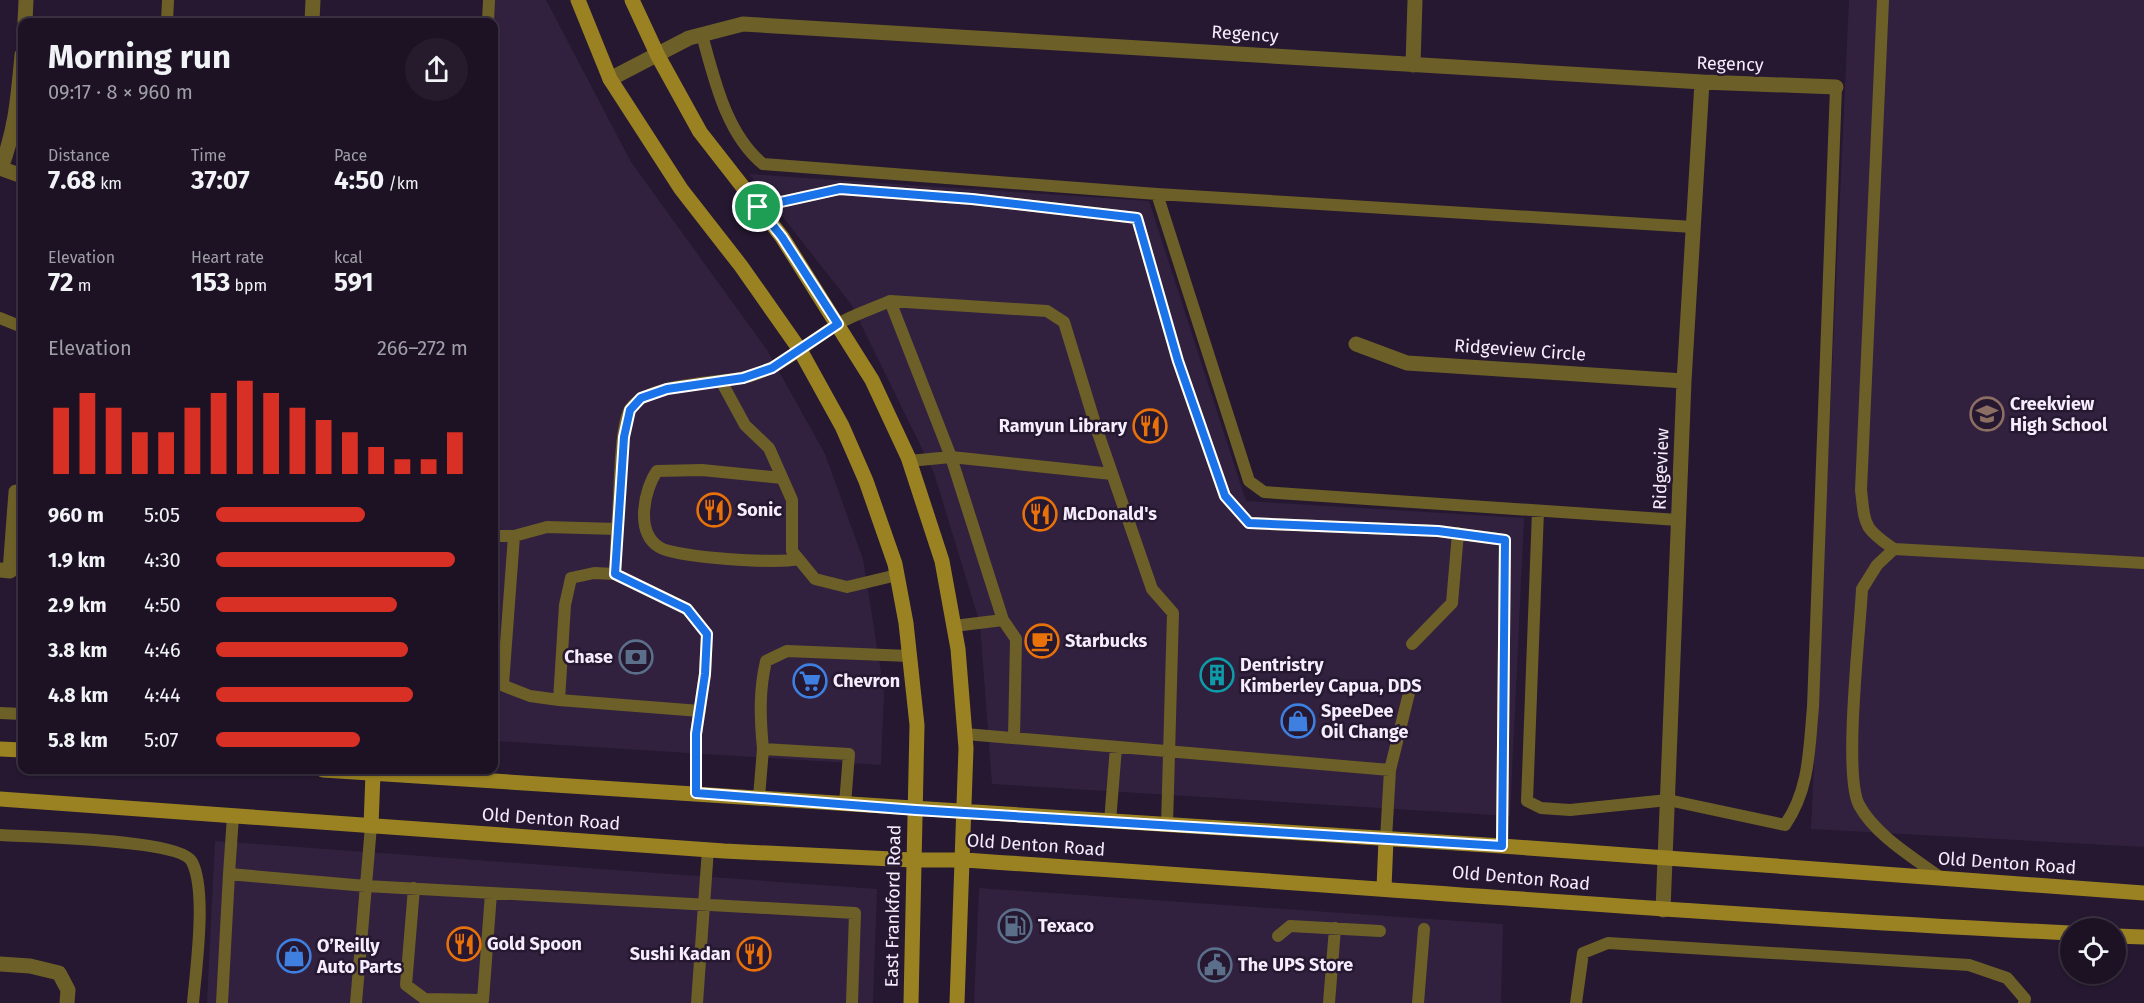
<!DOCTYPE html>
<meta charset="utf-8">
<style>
body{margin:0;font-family:"Fira Sans",sans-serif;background:#251b2c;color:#f1f3f6;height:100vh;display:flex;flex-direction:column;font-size:22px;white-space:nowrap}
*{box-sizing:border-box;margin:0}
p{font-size:20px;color:#a09ea6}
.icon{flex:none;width:33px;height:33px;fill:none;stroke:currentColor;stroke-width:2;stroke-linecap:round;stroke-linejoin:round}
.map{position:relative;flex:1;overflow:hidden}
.panel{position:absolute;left:18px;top:18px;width:480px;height:756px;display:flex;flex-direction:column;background:#1c1224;border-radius:12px;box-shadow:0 2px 4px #0004,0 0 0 2px #3a3241}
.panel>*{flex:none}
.fabs{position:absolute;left:2060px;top:918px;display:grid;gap:12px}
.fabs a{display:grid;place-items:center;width:66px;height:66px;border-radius:50%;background:#1c1224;box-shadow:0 2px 4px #0004,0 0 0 2px #3a3241;font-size:30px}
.pin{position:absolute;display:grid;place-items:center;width:51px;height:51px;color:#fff;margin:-26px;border:3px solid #fff;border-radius:50%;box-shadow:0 2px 6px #0007}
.round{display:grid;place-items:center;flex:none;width:63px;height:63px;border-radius:32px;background:#251b2c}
.overview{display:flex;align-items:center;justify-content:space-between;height:102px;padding:0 30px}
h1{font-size:33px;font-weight:700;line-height:45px}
.stats{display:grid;grid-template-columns:repeat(3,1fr);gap:9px;height:102px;padding:6px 30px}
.stats div{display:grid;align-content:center}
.stats b{font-size:26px;font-weight:700}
.stats small{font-size:16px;font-weight:400}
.stats p{font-size:16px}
.chart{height:168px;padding:12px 30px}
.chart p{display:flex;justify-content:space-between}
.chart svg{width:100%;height:108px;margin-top:6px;stroke:#d93025;stroke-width:6}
ul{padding:0 30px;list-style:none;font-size:20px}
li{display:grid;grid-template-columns:96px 72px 1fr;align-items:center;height:45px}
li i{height:15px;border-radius:8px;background:#d93025}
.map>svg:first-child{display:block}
.built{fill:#31213e}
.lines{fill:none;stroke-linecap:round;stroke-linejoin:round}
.service{stroke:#6d5f28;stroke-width:12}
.minor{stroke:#6d5f28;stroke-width:15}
.secondary{stroke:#9a8222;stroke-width:15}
.route-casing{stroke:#fff;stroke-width:12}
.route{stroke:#1a73e8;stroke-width:8}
.labels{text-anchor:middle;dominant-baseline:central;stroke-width:5;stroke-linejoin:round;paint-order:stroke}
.street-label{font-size:18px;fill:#f5ecfd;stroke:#251830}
.poi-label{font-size:18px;font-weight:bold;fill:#f5ecfd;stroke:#251830;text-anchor:start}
</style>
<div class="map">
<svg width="2144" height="1003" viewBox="0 0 2144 1003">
<rect width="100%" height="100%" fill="#251830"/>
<path class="built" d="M493,0H546L631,162L767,350L825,454L863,559L884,691L881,765L494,741Z
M1849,0H2144V847L1811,829Z
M749,174L1149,201L1246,501L1524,518L1510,816L992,784L980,624L934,473L851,304Z
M215,841L877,889L873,1003H207Z
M979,888L1503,924L1501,1003H974Z"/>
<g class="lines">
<path class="service" d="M1883,0L1861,490C1865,525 1863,528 1894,549L2144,563
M167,22L168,0
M488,22L489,0
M702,35C714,78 726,134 763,164L1157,194L1693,227
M1157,194L1249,481L1264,492L1678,520
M758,207L840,189L972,199L1137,218L1178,361L1225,496L1249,523L1438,531L1505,540L1502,846
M890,301L1047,311L1064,322L1097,430L1152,589L1173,613L1167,825
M0,318L22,327
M721,381L745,425L769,448L792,500V551L815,579L847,587L897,575
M909,461L951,457L1003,620
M782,478L702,470L657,471C644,490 635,532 659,547C676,558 778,564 798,559
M1538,511L1527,801L1541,808L1570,810L1668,800L1785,825C1810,789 1809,748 1813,707L1836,87
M617,529L615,574L687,609L707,634L705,674L696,734V793
M494,536H514L547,527L617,529C620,502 619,432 629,411C642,384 714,383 741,378C777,372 805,345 836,325C852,315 872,309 890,301L951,457L1112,474
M1894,549L1877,565L1862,589C1860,632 1843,774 1859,805C1876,836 1913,857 1941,878
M954,626L1003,620L1016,639L1014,738
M1412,644L1452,603L1458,533
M494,682L530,696L559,700L565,605L571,578L594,573L615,574
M503,684L514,536
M559,700L700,711
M0,713L22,714
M965,734L1390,770
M763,749C760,718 759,691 766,661L787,651L909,656
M759,797L763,749L849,754L845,804
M1110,822L1116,747
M0,835C30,837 181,839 192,862C207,891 196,968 193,1003
M1386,839L1390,770L1411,685
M229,874L233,816
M414,888L406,985L425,999L483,1000L491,893
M1278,936L1290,926L1380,931
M222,1003L229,874L366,886L855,913L852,1003
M356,1003L371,826
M697,1003L708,849
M1329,1003L1335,928
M1418,1003L1424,929
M1576,1003L1583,953L1608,943L1969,965L2007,978L2025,999L2024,1003"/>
<path class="minor" d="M25,22L26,0
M312,22L313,0
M1413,65L1415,0
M610,79L689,38L743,24L1702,82L1836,87
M0,168L22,176
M1,168C16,128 18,97 22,55
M1356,344L1407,363L1684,381
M0,570L10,571L16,492
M1663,910L1684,381L1702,82
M0,964L30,966L59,973L68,990L67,1003"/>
<path class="secondary" d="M578,0L610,79L681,189L741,266L800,350L842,426L866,481L895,564L906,623L917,725L911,1003
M632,0L658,56L700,132L782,237L872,380L908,457L942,561L958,649L966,748L957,1003
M0,749L22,750
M323,770L1502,846L2144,893
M0,799L724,851L913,860H963C1332,884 1701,915 2070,933
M371,826L373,773
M1384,888L1386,839
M2115,936L2144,937"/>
</g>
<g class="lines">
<defs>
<path id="route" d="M840,189L972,199L1137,218L1178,361L1225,496L1249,523L1438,531L1505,540L1502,846L916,810L696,793V734L705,674L707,634L687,609L615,574L624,437L630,410L641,398L667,389L743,378L772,368L838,324L782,237L758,207Z"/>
</defs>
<use href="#route" class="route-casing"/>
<use href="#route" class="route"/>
</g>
<defs>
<symbol id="school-ring" viewBox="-11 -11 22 22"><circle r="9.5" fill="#251830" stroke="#8d6e63" stroke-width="1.5"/><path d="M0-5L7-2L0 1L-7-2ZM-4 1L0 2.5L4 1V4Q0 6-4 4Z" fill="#8d6e63"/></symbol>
<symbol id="restaurant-ring" viewBox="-11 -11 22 22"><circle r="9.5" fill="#251830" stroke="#e8710a" stroke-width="1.5"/><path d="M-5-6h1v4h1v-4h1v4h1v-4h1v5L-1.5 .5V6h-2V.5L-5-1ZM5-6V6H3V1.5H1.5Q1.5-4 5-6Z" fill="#e8710a"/></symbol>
<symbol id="cafe-ring" viewBox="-11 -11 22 22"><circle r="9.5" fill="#251830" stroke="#e8710a" stroke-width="1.5"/><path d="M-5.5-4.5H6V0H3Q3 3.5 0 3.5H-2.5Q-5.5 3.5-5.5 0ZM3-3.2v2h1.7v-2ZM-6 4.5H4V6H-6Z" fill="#e8710a"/></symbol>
<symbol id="bank-ring" viewBox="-11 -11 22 22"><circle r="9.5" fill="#251830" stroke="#5c6f8a" stroke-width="1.5"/><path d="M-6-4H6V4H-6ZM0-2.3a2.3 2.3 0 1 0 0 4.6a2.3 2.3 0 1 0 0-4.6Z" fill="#5c6f8a"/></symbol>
<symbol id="building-ring" viewBox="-11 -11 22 22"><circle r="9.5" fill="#251830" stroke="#0f9aa8" stroke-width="1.5"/><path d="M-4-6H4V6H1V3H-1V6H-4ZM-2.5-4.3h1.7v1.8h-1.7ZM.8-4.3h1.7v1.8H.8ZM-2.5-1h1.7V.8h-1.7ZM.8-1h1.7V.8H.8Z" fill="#0f9aa8"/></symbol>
<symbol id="supermarket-ring" viewBox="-11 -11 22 22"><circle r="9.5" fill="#251830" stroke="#3f7fe0" stroke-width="1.5"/><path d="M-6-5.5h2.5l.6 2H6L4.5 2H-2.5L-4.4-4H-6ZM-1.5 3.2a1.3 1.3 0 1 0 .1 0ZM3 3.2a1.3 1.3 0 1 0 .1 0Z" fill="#3f7fe0"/></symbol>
<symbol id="shop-ring" viewBox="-11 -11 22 22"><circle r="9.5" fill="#251830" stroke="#3f7fe0" stroke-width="1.5"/><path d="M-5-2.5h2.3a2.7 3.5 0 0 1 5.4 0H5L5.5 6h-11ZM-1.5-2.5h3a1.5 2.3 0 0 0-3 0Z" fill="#3f7fe0"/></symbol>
<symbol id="fuel-ring" viewBox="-11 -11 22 22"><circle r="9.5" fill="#251830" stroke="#5c6f8a" stroke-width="1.5"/><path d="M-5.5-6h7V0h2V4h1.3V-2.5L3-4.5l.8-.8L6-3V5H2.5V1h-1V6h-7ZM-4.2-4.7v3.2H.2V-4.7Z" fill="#5c6f8a"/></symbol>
<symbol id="civic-ring" viewBox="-11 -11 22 22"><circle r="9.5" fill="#251830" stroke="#5c6f8a" stroke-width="1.5"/><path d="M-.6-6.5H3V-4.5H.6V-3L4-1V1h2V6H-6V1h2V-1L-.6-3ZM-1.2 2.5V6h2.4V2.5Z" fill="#5c6f8a"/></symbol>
</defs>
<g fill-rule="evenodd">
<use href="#school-ring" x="1968" y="395" width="38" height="38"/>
<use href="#restaurant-ring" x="1131" y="407" width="38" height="38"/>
<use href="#restaurant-ring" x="695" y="491" width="38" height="38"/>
<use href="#restaurant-ring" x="1021" y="495" width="38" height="38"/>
<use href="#cafe-ring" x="1023" y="622" width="38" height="38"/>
<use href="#bank-ring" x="617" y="638" width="38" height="38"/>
<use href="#building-ring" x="1198" y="656" width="38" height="38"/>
<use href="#supermarket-ring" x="791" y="662" width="38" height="38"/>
<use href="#shop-ring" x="1279" y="702" width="38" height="38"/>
<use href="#fuel-ring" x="996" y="907" width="38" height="38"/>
<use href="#restaurant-ring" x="445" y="925" width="38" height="38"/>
<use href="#restaurant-ring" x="735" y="935" width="38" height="38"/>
<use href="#shop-ring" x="275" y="937" width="38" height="38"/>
<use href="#civic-ring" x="1196" y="946" width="38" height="38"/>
</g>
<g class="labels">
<g class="street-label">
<text transform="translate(1245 34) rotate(4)">Regency</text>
<text transform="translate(1730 64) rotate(2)">Regency</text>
<text transform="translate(1520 350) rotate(4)">Ridgeview Circle</text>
<text transform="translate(1661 469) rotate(-88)">Ridgeview</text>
<text transform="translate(551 819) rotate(4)">Old Denton Road</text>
<text transform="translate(1036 845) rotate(4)">Old Denton Road</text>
<text transform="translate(2007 863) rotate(4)">Old Denton Road</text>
<text transform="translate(1521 878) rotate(5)">Old Denton Road</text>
<text transform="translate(893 906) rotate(-89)">East Frankford Road</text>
</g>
<g class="poi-label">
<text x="2010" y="404">Creekview<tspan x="2010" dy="21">High School</tspan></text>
<text x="1127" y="426" text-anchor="end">Ramyun Library</text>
<text x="737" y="510">Sonic</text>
<text x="1063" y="514">McDonald's</text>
<text x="1065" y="641">Starbucks</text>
<text x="613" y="657" text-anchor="end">Chase</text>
<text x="1240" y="665">Dentristry<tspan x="1240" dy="21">Kimberley Capua, DDS</tspan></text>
<text x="833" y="681">Chevron</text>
<text x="1321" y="711">SpeeDee<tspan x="1321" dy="21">Oil Change</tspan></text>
<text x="1038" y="926">Texaco</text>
<text x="487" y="944">Gold Spoon</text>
<text x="317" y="946">O’Reilly<tspan x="317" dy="21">Auto Parts</tspan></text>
<text x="731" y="954" text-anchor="end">Sushi Kadan</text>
<text x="1238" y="965">The UPS Store</text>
</g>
</g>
</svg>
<div class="fabs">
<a><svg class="icon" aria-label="locate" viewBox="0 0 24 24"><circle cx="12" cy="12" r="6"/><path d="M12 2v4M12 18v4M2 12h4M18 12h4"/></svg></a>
</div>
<div class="pin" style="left:758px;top:207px;background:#1e9e55"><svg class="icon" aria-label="arrive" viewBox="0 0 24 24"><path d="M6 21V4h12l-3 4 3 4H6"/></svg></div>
<section class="panel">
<div class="overview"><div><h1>Morning run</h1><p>09:17 · 8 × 960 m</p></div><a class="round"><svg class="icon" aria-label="share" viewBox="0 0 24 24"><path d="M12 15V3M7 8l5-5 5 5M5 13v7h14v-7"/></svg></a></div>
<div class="stats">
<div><p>Distance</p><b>7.68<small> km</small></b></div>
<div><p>Time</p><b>37:07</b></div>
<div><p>Pace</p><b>4:50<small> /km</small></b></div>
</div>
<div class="stats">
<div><p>Elevation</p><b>72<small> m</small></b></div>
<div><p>Heart rate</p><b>153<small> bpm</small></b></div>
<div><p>kcal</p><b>591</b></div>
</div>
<div class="chart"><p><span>Elevation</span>266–272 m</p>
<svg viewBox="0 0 160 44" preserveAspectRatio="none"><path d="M5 44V17M15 44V11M25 44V17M35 44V27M45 44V27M55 44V17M65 44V11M75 44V6M85 44V11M95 44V17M105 44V22M115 44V27M125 44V33M135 44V38M145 44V38M155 44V27"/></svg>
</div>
<ul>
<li><b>960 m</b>5:05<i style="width:59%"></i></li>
<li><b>1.9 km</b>4:30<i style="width:95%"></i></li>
<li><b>2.9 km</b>4:50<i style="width:72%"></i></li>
<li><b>3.8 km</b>4:46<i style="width:76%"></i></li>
<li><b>4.8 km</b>4:44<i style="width:78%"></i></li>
<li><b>5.8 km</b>5:07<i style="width:57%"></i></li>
</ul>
</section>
</div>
